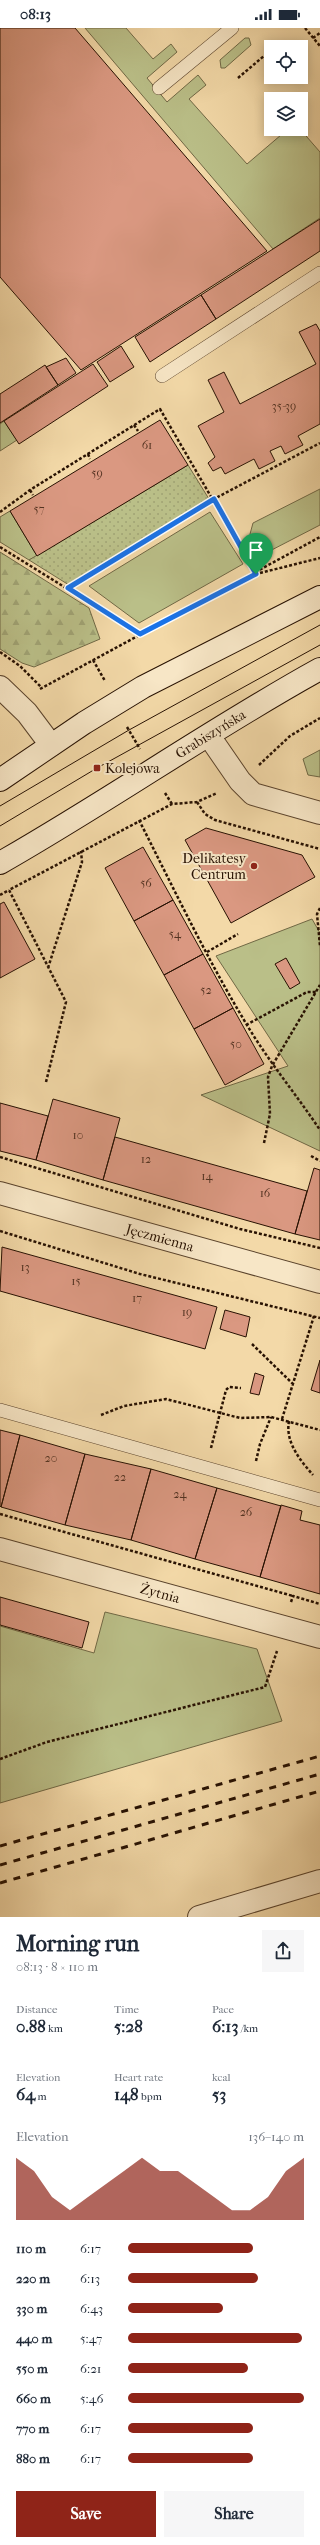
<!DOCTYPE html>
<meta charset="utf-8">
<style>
body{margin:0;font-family:"IM FELL French Canon",serif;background:#f6f6f7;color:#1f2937;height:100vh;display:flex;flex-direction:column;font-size:15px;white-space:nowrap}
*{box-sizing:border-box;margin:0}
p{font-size:13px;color:#747a83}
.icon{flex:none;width:22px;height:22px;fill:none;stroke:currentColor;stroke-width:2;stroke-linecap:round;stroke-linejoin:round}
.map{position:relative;height:1889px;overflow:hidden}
.panel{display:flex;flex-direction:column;background:#fff;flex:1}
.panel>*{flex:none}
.controls{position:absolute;left:264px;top:12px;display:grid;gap:8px}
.controls a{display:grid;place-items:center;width:44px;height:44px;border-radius:0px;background:#fff;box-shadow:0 2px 10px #0003;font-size:20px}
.pin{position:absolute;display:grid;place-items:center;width:34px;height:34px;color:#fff;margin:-41px -17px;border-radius:50% 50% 50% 0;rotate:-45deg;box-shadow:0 0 4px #0007}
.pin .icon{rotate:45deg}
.round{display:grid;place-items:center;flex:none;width:42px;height:42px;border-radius:0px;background:#f6f6f7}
.headline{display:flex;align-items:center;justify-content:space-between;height:68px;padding:0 16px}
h1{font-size:22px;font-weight:700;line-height:30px}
.figures{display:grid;grid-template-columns:repeat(3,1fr);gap:6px;height:68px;padding:4px 16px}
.figures div{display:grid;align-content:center}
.figures b{font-size:17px;font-weight:700}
.figures small{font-size:11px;font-weight:400}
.figures p{font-size:11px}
.chart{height:112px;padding:8px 16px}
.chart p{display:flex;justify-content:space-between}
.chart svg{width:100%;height:72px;margin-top:4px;fill:#8f2418;opacity:.7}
.button{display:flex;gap:8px;margin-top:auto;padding:8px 16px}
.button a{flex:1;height:46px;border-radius:0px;background:#8f2418;color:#fff;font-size:16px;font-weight:700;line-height:46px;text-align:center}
.button a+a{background:#f6f6f7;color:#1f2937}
ul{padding:0 16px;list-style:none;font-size:13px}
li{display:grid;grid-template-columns:64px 48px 1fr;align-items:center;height:30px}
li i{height:10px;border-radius:5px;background:#8f2418}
.status{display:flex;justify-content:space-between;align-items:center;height:28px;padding:0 20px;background:#fff;direction:ltr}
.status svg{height:11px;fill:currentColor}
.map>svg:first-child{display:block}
.grass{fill:#babf88;stroke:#706845}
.forest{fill:url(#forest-firs);stroke:#706845}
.park{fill:url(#park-dots);stroke:#706845}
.building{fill:#da9881;stroke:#271102}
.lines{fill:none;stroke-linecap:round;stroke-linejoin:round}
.service-casing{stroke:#5a432c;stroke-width:14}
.minor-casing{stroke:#5a432c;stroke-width:24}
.secondary-casing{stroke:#271102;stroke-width:24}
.path{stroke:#271102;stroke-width:2.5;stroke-dasharray:3 2;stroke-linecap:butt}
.service{stroke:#f7e6c6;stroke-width:13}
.minor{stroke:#f7e6c6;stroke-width:22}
.secondary{stroke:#f7e6c6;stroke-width:22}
.tram{stroke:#271102;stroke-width:1}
.rail{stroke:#271102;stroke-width:3;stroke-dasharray:7 7;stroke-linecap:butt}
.route-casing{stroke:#fff;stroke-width:8}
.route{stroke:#1a73e8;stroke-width:5}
.poi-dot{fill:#8f2418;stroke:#f7e6c6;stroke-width:1.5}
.labels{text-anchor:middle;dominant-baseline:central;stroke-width:4;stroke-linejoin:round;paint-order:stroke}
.number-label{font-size:12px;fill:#543322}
.street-label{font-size:14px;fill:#271102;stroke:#f7e6c6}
.poi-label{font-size:14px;fill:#271102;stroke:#f7e6c6;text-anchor:start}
</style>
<div class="status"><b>08:13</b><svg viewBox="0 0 49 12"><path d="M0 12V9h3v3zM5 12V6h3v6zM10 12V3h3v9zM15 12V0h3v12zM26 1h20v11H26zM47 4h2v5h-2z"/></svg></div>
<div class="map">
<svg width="320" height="1889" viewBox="0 0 320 1889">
<defs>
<pattern id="forest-firs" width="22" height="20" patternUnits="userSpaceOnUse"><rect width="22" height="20" fill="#babf88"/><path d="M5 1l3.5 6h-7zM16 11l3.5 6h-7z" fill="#a0a374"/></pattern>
<pattern id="park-dots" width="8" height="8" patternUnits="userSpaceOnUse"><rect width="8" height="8" fill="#babf88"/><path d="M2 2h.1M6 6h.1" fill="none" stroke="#a0a374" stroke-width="1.8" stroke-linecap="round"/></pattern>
</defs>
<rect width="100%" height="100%" fill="#f3d9a8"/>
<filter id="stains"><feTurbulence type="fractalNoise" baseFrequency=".005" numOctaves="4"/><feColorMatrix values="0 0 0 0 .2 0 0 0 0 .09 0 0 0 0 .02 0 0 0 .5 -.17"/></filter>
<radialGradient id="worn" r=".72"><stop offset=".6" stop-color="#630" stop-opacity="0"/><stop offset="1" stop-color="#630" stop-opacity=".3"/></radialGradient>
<path class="grass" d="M85,0H126L153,31L171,16L177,24L147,50L167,74L198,47L206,57L189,71L247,136L288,101H300L320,124V190L273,221Z
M245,10H249L251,17L225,40H221L220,32Z
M4,393L17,412L0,423V396Z
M320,461V497L262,527L250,506L253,495Z
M10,483L37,528L29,532L0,514V489Z
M210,484L243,536L139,595L89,558Z
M320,722V749L308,747L303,731Z
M312,891L320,905V1123L201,1067L288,1038L216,928Z
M105,1584L257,1621L282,1693L0,1775V1598L94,1625Z"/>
<path class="forest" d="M0,524L89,580L100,611L34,639L22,635L0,621Z"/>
<path class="park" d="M188,437L209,471L69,557L29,532Z"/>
<path class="building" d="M0,0H75L267,223L81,342L0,249Z
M320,191V223L216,291L201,267Z
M201,267L216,291L150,334L135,309Z
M316,296L320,303V396L298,408L303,417L285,426L281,418L270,423L275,433L259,441L254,431L225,446L221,439L213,443L208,435L215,429L198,398L224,384L208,352L224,344L240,376L316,336L299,304Z
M121,318L134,339L110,354L97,334Z
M66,330L76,345L58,357L46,339Z
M93,336L108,358L19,416L4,393Z
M45,337L58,357L0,395V366Z
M160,392L188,437L37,528L10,483Z
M206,800L302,827L315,849L231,895L185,812Z
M143,819L173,872L134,893L105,840Z
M173,872L203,926L164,947L134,893Z
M4,874L35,931L0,950V876Z
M203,926L233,980L194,1001L164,947Z
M286,930L300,955L290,961L275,936Z
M233,980L264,1036L225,1057L194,1001Z
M53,1071L120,1090L103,1152L36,1132Z
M0,1075L48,1088L36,1132L0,1123Z
M115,1109L307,1163L295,1206L103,1152Z
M314,1140L320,1142V1212L295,1206Z
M2,1219L217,1279L205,1321L0,1263Z
M225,1282L250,1289L246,1309L220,1301Z
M320,1332V1365L311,1362Z
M255,1345L264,1348L259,1367L250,1365Z
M0,1402L20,1407L1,1479L0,1478Z
M20,1407L85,1426L65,1497L1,1479Z
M85,1426L151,1441L131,1512L65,1497Z
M151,1441L217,1460L195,1531L131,1512Z
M217,1460L281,1478L260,1549L195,1531Z
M281,1477L302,1483L300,1492L320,1497V1566L260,1549Z
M0,1569L89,1594L82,1620L0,1597Z"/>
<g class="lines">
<defs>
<path id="service" d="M159,60L232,0
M162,348L320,245
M0,1382L320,1472"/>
<g id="minor">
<path d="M0,659L27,685L51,717"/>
<path d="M209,708L240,753L253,766L320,785"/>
<path id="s1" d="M0,1165L320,1254"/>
<path id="s2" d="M0,1521L320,1609"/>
<path d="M199,1889L320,1853"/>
</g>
<g id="secondary">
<path d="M0,752L84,695L143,659L320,569"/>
<path id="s3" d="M0,835C109,773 211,701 320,641"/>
</g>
</defs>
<use href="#service" class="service-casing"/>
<use href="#minor" class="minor-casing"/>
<use href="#secondary" class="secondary-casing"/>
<path class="path" d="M305,0L320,18
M313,10L320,5
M238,50L271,22
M134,397L138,403
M88,426L90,431
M30,462L33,467
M0,484L30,462L160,381L256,546
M0,519L140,606
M260,545L320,530
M68,561L214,471L320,415
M0,624L20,638L42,660
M93,632L105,653
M40,661L320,509
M127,699L140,721
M259,737L290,708L320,690
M165,765L172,776
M197,774L205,786L215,792L320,821
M139,792C174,861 207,931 247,997C269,1034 296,1066 320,1102
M0,867L9,862
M320,880L317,886L320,918
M207,924L238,906
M48,940L82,834L81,823
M246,997L307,964H316
M46,1054L66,974L9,862L172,776L197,774L217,765
M264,1115L270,1086L268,1049L272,1038L320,957
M311,1128L320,1133
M0,1129L240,1201L320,1220
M0,1203L140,1246L320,1290
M252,1316L293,1356
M101,1387L124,1378L166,1371L240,1390L271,1389L320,1402
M282,1391L314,1288
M289,1393C285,1414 300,1432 313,1447
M211,1420L226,1362L229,1359L241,1360
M256,1433L260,1416L271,1389
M0,1486L293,1568
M291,1574L293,1568L320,1576
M0,1731L47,1714L265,1659L277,1623"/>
<use href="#service" class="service"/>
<use href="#minor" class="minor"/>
<use href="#secondary" class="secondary"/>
<path class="tram" d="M0,778L129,702L320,597
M0,798L97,740L320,617"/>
<path class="rail" d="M0,1818L320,1728
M0,1837L320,1746
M0,1855L320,1763"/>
</g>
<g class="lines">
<defs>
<path id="route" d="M214,471L256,546L140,606L68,560Z"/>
</defs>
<use href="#route" class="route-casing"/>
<use href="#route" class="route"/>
</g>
<g class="poi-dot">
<rect x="93" y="736" width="8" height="8" rx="2"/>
<circle cx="254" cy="838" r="4"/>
</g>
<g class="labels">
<g class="number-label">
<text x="284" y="378">35-39</text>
<text x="147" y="417">61</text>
<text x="97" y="445">59</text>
<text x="39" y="481">57</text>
<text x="146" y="855">56</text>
<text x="175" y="906">54</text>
<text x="206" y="962">52</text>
<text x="236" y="1016">50</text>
<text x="78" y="1107">10</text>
<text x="146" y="1131">12</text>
<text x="207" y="1148">14</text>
<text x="265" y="1165">16</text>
<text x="25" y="1239">13</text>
<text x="76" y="1253">15</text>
<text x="137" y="1270">17</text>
<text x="187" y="1284">19</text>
<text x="51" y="1430">20</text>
<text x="120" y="1449">22</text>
<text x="180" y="1466">24</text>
<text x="246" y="1484">26</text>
</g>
<g class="street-label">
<text stroke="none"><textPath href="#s3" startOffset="247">Grabiszyńska</textPath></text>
<text stroke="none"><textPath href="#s1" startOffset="166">Jęczmienna</textPath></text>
<text stroke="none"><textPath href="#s2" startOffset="166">Żytnia</textPath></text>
</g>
<g class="poi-label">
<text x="105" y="740">Kolejowa</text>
<text x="246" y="830" text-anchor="end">Delikatesy<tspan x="246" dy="16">Centrum</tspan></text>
</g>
</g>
<rect width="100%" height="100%" filter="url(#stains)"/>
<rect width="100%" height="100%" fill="url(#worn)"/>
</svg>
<div class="controls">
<a><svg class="icon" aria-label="locate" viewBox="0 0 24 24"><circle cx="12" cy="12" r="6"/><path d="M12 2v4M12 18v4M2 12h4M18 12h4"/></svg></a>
<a><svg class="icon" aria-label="layers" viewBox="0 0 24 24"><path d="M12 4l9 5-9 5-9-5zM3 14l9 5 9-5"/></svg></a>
</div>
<div class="pin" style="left:256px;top:546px;background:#1e9e55"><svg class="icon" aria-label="arrive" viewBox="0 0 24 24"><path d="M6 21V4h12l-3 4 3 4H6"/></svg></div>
</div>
<section class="panel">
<div class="headline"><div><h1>Morning run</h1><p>08:13 · 8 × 110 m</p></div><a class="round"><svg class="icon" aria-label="share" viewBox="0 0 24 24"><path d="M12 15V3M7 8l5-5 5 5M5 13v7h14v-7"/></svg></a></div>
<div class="figures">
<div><p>Distance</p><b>0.88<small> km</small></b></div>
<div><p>Time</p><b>5:28</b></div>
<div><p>Pace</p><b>6:13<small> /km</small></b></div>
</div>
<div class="figures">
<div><p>Elevation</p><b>64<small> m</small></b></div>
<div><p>Heart rate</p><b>148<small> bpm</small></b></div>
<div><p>kcal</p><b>53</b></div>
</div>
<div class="chart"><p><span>Elevation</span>136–140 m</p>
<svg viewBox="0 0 160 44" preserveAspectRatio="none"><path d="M0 44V6L10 14L20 30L30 38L40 30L50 22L60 14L70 6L80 14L90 14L100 22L110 30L120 38L130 38L140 30L150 14L160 6V44z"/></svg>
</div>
<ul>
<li><b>110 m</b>6:17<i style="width:71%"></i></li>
<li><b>220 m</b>6:13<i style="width:74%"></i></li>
<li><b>330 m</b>6:43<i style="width:54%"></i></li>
<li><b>440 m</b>5:47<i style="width:99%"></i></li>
<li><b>550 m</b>6:21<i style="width:68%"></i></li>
<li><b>660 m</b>5:46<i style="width:100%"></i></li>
<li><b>770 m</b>6:17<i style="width:71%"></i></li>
<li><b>880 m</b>6:17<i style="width:71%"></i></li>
</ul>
<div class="button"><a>Save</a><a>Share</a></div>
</section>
